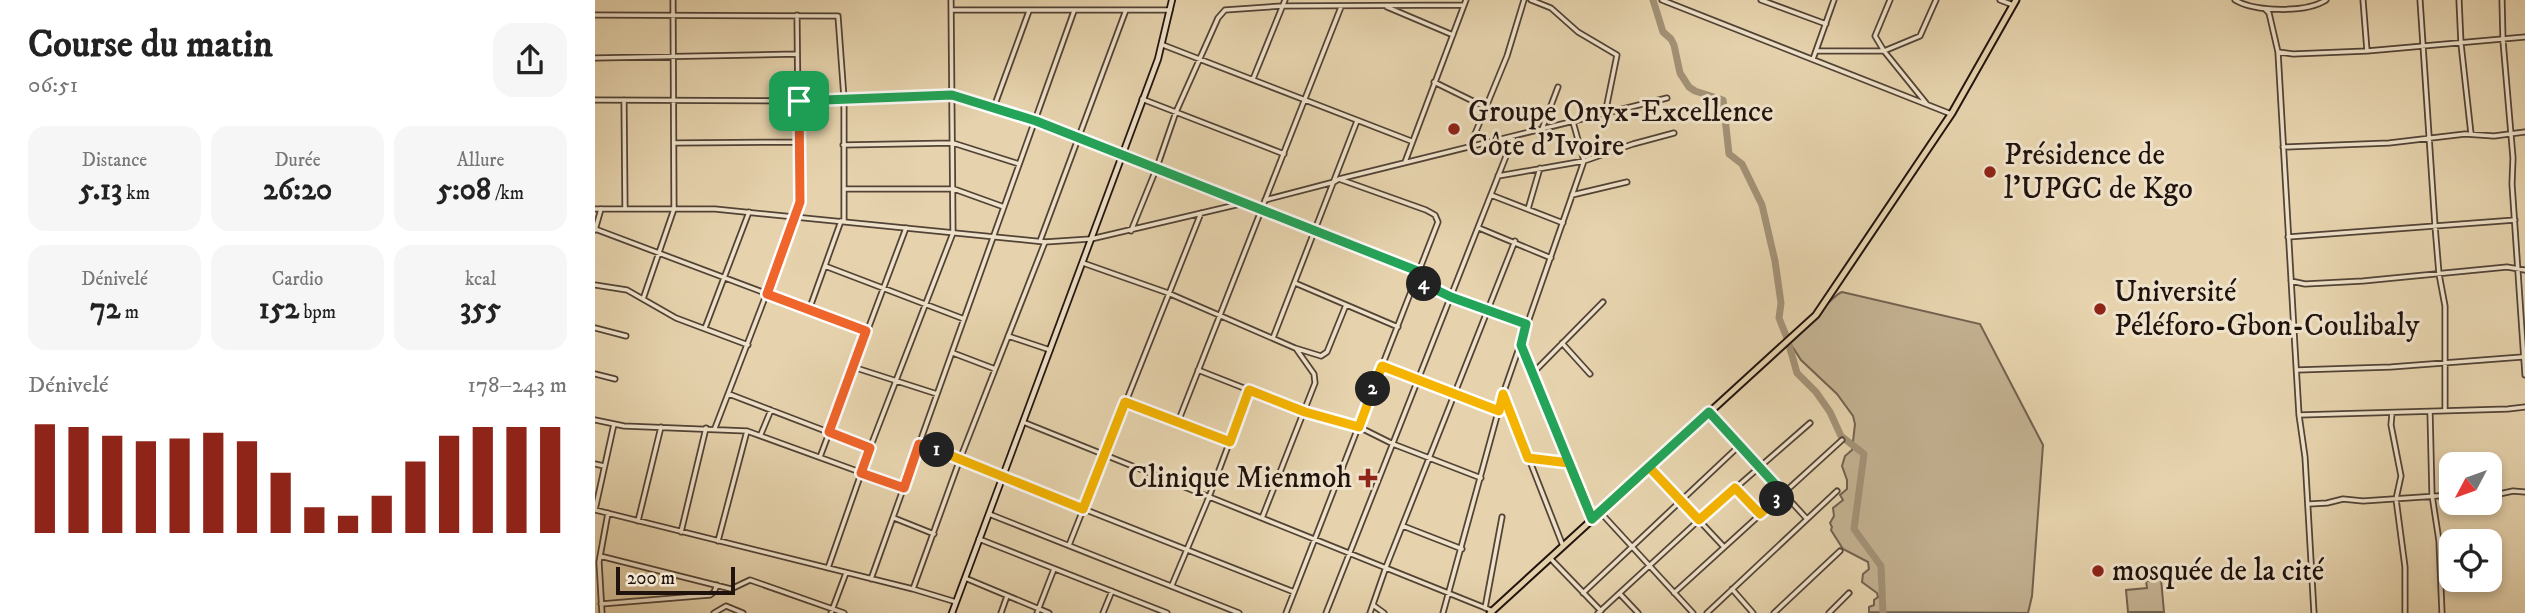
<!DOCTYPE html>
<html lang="fr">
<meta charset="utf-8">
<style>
body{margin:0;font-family:"IM FELL DW Pica",serif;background:#f6f6f6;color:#222;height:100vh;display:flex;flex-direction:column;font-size:26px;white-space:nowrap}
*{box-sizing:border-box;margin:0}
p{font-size:23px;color:#767676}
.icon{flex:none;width:38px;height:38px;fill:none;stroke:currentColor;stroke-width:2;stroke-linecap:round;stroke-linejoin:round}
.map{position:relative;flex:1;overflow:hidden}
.sheet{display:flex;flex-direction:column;background:#fff;width:595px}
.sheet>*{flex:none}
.needle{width:46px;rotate:229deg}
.fabs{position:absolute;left:1844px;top:452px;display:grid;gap:14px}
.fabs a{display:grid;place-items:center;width:63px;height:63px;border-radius:14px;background:#fff;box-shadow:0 4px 10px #0003;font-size:35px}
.scale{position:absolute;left:21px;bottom:18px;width:119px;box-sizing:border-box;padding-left:7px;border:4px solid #20130e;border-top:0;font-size:19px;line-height:24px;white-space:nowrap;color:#20130e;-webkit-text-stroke:5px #efe2ca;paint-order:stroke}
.pin{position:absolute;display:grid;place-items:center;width:60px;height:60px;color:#fff;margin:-30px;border-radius:14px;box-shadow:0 4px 10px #0006}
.km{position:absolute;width:35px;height:35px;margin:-18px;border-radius:50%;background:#222;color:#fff;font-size:19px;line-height:35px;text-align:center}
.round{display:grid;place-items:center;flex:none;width:74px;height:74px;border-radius:21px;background:#f6f6f6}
.overview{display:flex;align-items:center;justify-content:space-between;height:119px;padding:0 28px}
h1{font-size:38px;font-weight:700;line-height:52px}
.metrics{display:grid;grid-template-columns:repeat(3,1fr);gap:10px;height:119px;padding:7px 28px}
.metrics div{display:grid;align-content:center;border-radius:18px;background:#f6f6f6;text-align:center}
.metrics b{font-size:30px;font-weight:700}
.metrics small{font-size:19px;font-weight:400}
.metrics p{font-size:19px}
.chart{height:196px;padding:14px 28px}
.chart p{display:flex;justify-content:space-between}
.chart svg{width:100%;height:126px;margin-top:7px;stroke:#8f2418;stroke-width:6}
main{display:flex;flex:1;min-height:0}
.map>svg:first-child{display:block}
.green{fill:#c4b292;stroke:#726250;stroke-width:2}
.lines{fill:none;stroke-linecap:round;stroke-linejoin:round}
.river{stroke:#a39277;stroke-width:7}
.minor-casing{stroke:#524336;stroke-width:7}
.tertiary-casing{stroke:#524336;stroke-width:7}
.secondary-casing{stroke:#20130e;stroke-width:8}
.primary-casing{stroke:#20130e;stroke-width:9}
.minor{stroke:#efe2ca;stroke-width:3.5}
.tertiary{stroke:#efe2ca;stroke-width:3.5}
.secondary{stroke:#efe2ca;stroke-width:4.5}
.primary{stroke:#e6d3ad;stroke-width:5}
.split-1-casing{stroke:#fff;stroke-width:14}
.split-2-casing{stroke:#fff;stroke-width:14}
.split-3-casing{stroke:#fff;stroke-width:14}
.split-4-casing{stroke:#fff;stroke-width:14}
.split-5-casing{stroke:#fff;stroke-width:14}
.split-1{stroke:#f0652b;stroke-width:9}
.split-2{stroke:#f5b400;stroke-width:9}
.split-3{stroke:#f5b400;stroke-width:9}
.split-4{stroke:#22a559;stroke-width:9}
.split-5{stroke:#22a559;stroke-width:9}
.poi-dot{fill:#8f2418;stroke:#efe2ca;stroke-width:2.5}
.labels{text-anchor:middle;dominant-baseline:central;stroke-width:6;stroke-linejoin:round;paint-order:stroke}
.poi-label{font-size:30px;fill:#20130e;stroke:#efe2ca;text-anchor:start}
</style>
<main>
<section class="sheet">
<div class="overview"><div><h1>Course du matin</h1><p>06:51</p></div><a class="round"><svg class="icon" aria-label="share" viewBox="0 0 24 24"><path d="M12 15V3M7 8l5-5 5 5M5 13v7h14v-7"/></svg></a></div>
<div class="metrics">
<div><p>Distance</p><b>5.13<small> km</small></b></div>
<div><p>Durée</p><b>26:20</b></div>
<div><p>Allure</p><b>5:08<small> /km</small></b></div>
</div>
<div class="metrics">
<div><p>Dénivelé</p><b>72<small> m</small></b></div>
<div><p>Cardio</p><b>152<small> bpm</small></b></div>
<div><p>kcal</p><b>355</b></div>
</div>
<div class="chart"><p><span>Dénivelé</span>178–243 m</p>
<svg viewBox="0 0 160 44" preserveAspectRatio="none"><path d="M5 44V6M15 44V7M25 44V10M35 44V12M45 44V11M55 44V9M65 44V12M75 44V23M85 44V35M95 44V38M105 44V31M115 44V19M125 44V10M135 44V7M145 44V7M155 44V7"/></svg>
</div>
</section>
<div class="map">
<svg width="1930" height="613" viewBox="0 0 1930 613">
<rect width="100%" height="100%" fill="#e6d3ad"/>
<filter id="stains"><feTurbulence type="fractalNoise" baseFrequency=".00286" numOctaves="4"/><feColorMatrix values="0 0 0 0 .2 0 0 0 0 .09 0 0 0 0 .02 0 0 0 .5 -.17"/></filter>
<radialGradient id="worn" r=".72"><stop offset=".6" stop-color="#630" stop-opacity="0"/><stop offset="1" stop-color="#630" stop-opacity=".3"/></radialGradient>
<path class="green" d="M1247,292L1385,324L1448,445L1437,596L1433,613L1274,612V607L1279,605V600L1283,597L1282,593L1267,582L1268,574L1274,569L1273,562L1248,549L1236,530L1237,527L1235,523L1239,516L1238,508L1248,500L1245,495L1252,489V480L1247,466L1250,456L1257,450L1260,424L1258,416L1242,394L1206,360L1195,343C1207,332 1236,296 1247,292Z
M1554,568H1565L1569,612H1533L1531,590L1552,588L1551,581H1555Z"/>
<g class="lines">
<path class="river" d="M1058,0L1068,32L1076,39L1079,45L1085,73L1094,87L1100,91L1128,100L1134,154L1147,164L1167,205L1180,261L1186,303L1184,318L1192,338
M1194,345L1202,373L1221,392L1235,412L1246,436L1269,454L1259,529L1286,566L1288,613"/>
<defs>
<path id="minor" d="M936,0L956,8L983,32L1022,55L1010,114
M1067,0L1356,114
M1166,0L1231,24
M1295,0L1280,36L1289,51L1325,36L1341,0
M1405,0L1418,5
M1640,0C1660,12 1711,13 1731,0
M1768,0L1772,51
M1825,0L1840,226L1844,274L1850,306V411
M1864,0L1866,44L1876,134
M1907,0L1908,41L1918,158L1917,184L1930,375
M792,7L858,35
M1670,9L1674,13L1683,52L1700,348L1704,415L1710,457L1719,613
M357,10H575
M0,15L243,16L249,98V221
M568,45L816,141
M1221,51H1289L1331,103
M1683,52L1698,54L1772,51L1930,37
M0,58L202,54
M1218,59L1239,0
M658,79L690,0
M839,82L890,107
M547,99L689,154
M0,100L204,101L357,95L441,121L825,272
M29,100L30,208
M399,107L434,11
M947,129L963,87
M80,143L203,142
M248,145L358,143L424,164
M875,146L912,56L929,0
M1688,147L1794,143L1870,134L1899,136L1930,132
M810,162L871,0
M903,176L989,161L1038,144L1079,133
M250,189H359L409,207
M896,195L968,223
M977,195L1032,182
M670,200L739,182L744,179L1072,98
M933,209L945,168
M884,228L956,258
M0,229L271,331
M0,230L6,209
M536,231L562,167L581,112L623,18L630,10L687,6L869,5
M1693,237L1920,220
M496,239L645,204
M445,241L531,10
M488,263L573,293L700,348L726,356L732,352L751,305
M230,266L369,319
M822,281L856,297L931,325
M1696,281L1710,284L1768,281L1912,267L1930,270
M700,283L803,327
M0,285L32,290L81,318L153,345
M48,299L79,209L78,0
M214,310L246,221
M0,328L31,336
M110,328L154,212
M413,336L455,350
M678,338L762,121
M967,343L995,374
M926,346L997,519
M358,353L400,369
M787,366L904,411
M258,367L342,394
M603,370L710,412L764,427L798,444L886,478
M1702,370L1796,367L1927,357
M938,373L1008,302
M0,374L20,379
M134,394L275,448
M909,395L968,546
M530,402L635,442
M1114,412L1212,519
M1835,412L1837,495L1844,541L1847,613
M1797,413L1796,425L1806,476L1801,499L1810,567V613
M1704,415L1913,409L1930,407
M0,420L29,426L152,431L309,488
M428,422L898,611
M583,422L746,7
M19,424L0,510L318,589L361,602
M120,428L204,209L202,15
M166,434L176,410
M324,444L699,592
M225,457L311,228
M933,458L974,463
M0,464L9,466
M1054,467L1129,547
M1140,488L1165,514
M1895,496L1918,491L1930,492
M1714,504L1732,503L1748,499L1768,501L1857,495
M1006,513L1098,613
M394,514L644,613
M299,518L339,534
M667,518L720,383L719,374L702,350
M43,521L66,427
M808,526L867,549
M86,532L111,428
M384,539L572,613
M123,541L152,431
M474,545L606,213
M5,556L136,589L155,580L249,613
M955,558L1006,611
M233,568L275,448L358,233L356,0
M370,578L454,613
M276,579L479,11
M577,585L614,497L654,390
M318,589L365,459L450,242
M1137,589L1158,613
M988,593L1144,446
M1079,593L1247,440
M1025,594L1043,613
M6,604L115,595L119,592L122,585
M778,605L789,613
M890,608L907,517
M7,613L4,562L13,513
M119,613L131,606L148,613
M236,613L251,573
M406,613L412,596
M442,613L459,569
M508,613L517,591
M691,613L843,222L840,215L831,210L744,179
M731,613L919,136
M775,613L791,567L920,241
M848,613L908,394L989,161L978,122
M1003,613L1104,520L1215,423
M1112,613L1242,491
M1179,613L1245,551
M1234,613L1254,593"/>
<path id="tertiary" d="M0,209H120L450,242L495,239"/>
<path id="secondary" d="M357,613L563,59L577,0"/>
<path id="primary" d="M895,613L1221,315L1357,113L1421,0"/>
</defs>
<use href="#minor" class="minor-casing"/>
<use href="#tertiary" class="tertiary-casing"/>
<use href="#secondary" class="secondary-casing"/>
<use href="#primary" class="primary-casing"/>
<use href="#minor" class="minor"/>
<use href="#tertiary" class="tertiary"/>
<use href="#secondary" class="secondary"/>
<use href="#primary" class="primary"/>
</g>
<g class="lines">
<defs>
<path id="split-1" d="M204,101L205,202L172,294L271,331L234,432L275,448L266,473L309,488L324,444L342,450"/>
<path id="split-2" d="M342,450L488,509L530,402L635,442L654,390L710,412L764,427L778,389"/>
<path id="split-3" d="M778,389L787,366L904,411L908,394L933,458L974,463L997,519L1054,467L1104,520L1140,488L1165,514L1182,499"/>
<path id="split-4" d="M829,284L856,297L931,324L926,345L997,519L1114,412L1188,493L1182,499"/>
<path id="split-5" d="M204,101L357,95L441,121L825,272L822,281L829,284"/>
</defs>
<use href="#split-1" class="split-1-casing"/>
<use href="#split-2" class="split-2-casing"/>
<use href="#split-3" class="split-3-casing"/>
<use href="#split-4" class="split-4-casing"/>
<use href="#split-5" class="split-5-casing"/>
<use href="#split-1" class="split-1"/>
<use href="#split-2" class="split-2"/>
<use href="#split-3" class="split-3"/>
<use href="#split-4" class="split-4"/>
<use href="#split-5" class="split-5"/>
</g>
<g class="poi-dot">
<circle cx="859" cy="129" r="7"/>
<circle cx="1395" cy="172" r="7"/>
<circle cx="1505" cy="309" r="7"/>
<path d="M769.5 467.5h7v7h7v7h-7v7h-7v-7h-7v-7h7z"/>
<circle cx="1503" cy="571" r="7"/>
</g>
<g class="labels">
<g class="poi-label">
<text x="873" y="112">Groupe Onyx-Excellence<tspan x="873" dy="34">Côte d'Ivoire</tspan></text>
<text x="1409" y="155">Présidence de<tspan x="1409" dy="34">l'UPGC de Kgo</tspan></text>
<text x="1519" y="292">Université<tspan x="1519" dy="34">Péléforo-Gbon-Coulibaly</tspan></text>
<text x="757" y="478" text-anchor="end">Clinique Mienmoh</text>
<text x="1517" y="571">mosquée de la cité</text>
</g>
</g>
<rect width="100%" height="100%" filter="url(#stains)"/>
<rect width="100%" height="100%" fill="url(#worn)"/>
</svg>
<div class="fabs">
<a><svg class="needle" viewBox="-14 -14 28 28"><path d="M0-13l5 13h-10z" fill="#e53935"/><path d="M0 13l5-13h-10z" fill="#767676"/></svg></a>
<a><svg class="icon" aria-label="locate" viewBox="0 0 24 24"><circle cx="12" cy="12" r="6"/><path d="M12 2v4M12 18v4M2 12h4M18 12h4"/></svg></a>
</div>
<div class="scale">200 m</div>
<div class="pin" style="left:204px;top:101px;background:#1e9e55"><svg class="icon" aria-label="arrive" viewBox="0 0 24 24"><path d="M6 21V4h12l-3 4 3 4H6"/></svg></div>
<b class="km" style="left:342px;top:450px">1</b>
<b class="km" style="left:778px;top:389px">2</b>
<b class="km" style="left:1182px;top:499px">3</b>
<b class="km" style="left:829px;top:284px">4</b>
</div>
</main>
